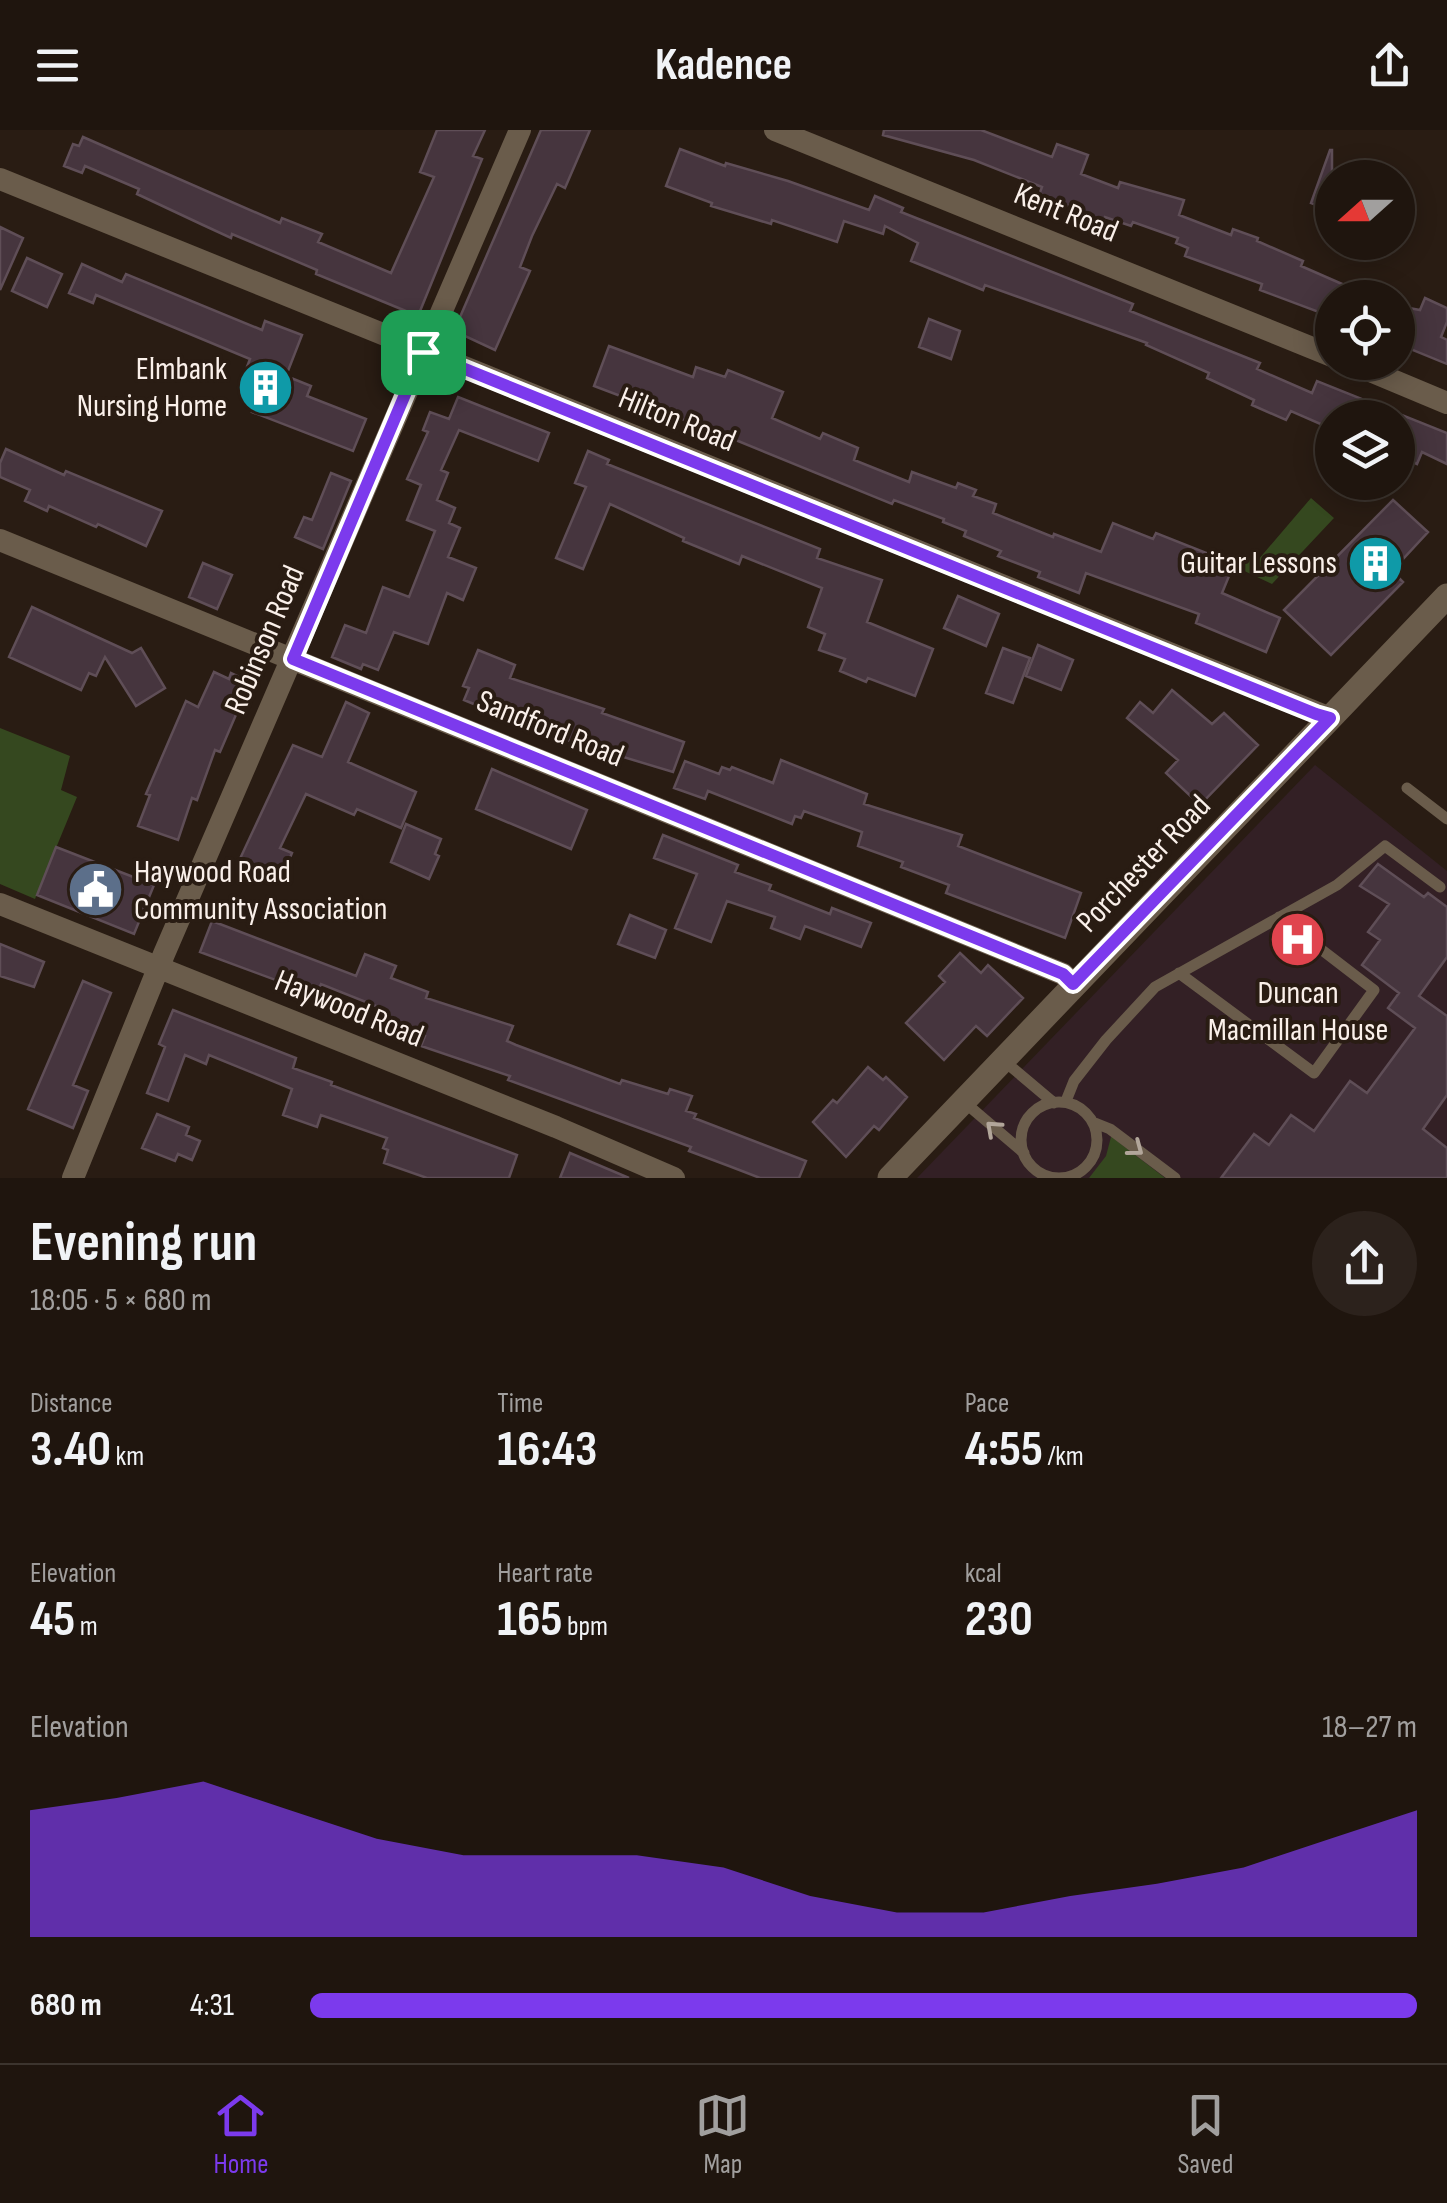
<!DOCTYPE html>
<meta charset="utf-8">
<style>
body{margin:0;font-family:"Sofia Sans Condensed",sans-serif;background:#2c221c;color:#f1f3f6;height:100vh;display:flex;flex-direction:column;font-size:38px;white-space:nowrap}
*{box-sizing:border-box;margin:0}
p{font-size:32px;color:#a19f9e}
.icon{flex:none;width:55px;height:55px;fill:none;stroke:currentColor;stroke-width:2;stroke-linecap:round;stroke-linejoin:round}
.map{position:relative;height:1048px;overflow:hidden}
.details{display:flex;flex-direction:column;background:#1f150e;flex:1}
.details>*{flex:none}
.needle{width:65px;rotate:249deg}
.buttons{position:absolute;left:1315px;top:30px;display:grid;gap:20px}
.buttons a{display:grid;place-items:center;width:100px;height:100px;border-radius:50%;background:#1f150e;box-shadow:0 5px 25px #0003,0 0 0 2px #3c342e;font-size:50px}
.pin{position:absolute;display:grid;place-items:center;width:85px;height:85px;color:#fff;margin:-42px;border-radius:20px;box-shadow:0 5px 15px #0006}
.round{display:grid;place-items:center;flex:none;width:105px;height:105px;border-radius:52px;background:#2c221c}
.head{display:flex;align-items:center;justify-content:space-between;height:170px;padding:0 30px}
h1{font-size:55px;font-weight:700;line-height:75px}
.figures{display:grid;grid-template-columns:repeat(3,1fr);gap:15px;height:170px;padding:10px 30px}
.figures div{display:grid;align-content:center}
.figures b{font-size:50px;font-weight:700}
.figures small{font-size:28px;font-weight:400}
.figures p{font-size:28px}
.chart{height:280px;padding:20px 30px}
.chart p{display:flex;justify-content:space-between}
.chart svg{width:100%;height:180px;margin-top:10px;fill:#7c3aed;opacity:.7}
ul{padding:0 30px;list-style:none;font-size:32px}
li{display:grid;grid-template-columns:160px 120px 1fr;align-items:center;height:75px}
li i{height:25px;border-radius:12px;background:#7c3aed}
header{display:flex;justify-content:space-between;align-items:center;height:130px;padding:0 30px;background:#1f150e;font-size:45px;font-weight:700}
.menu{display:flex;justify-content:space-around;align-items:center;height:140px;border-top:2px solid #3c342e;background:#1f150e;font-size:28px;color:#a19f9e}
.menu a{display:grid;justify-items:center;gap:5px}
.menu .on{color:#7c3aed}
.map>svg:first-child{display:block}
.medical{fill:#332025}
.green{fill:#35481f}
.building{fill:#46353e;stroke:#5f4e57;stroke-width:2.5}
.lines{fill:none;stroke-linecap:round;stroke-linejoin:round}
.service{stroke:#6a5c4b;stroke-width:11}
.minor{stroke:#6a5c4b;stroke-width:22}
.tertiary{stroke:#6a5c4b;stroke-width:25}
.oneway{stroke:#b2a69a}
.route-casing{stroke:#fff;stroke-width:20}
.route{stroke:#7c3aed;stroke-width:12}
.labels{text-anchor:middle;dominant-baseline:central;stroke-width:8;stroke-linejoin:round;paint-order:stroke}
.street-label{font-size:32px;fill:#faf0ea;stroke:#291c13}
.poi-label{font-size:32px;fill:#faf0ea;stroke:#291c13;text-anchor:end}
</style>
<header><svg class="icon" aria-label="menu" viewBox="0 0 24 24"><path d="M4 6h16M4 12h16M4 18h16"/></svg>Kadence<svg class="icon" aria-label="share" viewBox="0 0 24 24"><path d="M12 15V3M7 8l5-5 5 5M5 13v7h14v-7"/></svg></header>
<div class="map">
<svg width="1447" height="1048" viewBox="0 0 1447 1048">
<rect width="100%" height="100%" fill="#291c13"/>
<path class="medical" d="M1315,635L1447,741V1048H917Z"/>
<path class="green" d="M1311,368L1334,388L1272,454L1238,438L1245,426L1258,430Z
M0,598L70,626L61,660L77,667L35,769L0,754Z
M1111,1007H1112L1165,1048H1089L1106,1026Z"/>
<path class="building" d="M437,0H485L473,26L482,29L418,186L316,144L317,140L232,104L231,108L203,95L137,64L139,59L85,36L82,43L64,36L73,14L79,16L83,7L280,93L282,88L322,104L318,112L391,143L434,47L420,42Z
M541,0H590L565,58L557,54L532,106L520,137L530,141L495,220L454,201Z
M884,0H981L1052,27L1057,14L1088,25L1081,44L1118,58L1120,52L1184,70L1179,85L1231,105L1233,99L1258,108L1257,111L1303,131L1301,136L1374,168H1332V187L1260,160L1262,154L1185,126L1188,118L1176,113L1178,108L1133,92L1131,96L1105,87L1103,92L1080,83L1081,80L1039,65L1042,57L974,30L883,5Z
M680,19L725,36L726,33L788,51L869,80L875,66L903,78L901,82L1133,174L1130,181L1260,233L1257,239L1312,263L1317,251L1447,303V334L1422,322L1417,334L1398,325V288H1332V299L1291,281L1286,290L1252,275L1254,270L1207,248L1209,243L1146,215L1147,213L985,155L983,160L911,131L918,113L885,96L883,104L844,91L837,112L772,90L771,94L711,76L712,73L666,56Z
M1330,20H1332V81L1311,73Z
M0,97L23,108L0,160Z
M27,128L62,144L47,177L12,161Z
M82,134L122,152L126,144L262,200L265,191L302,205L286,246L311,256L307,266L366,289L353,321L252,282L258,266L239,258L250,229L96,165L93,173L69,163Z
M1425,168L1447,178V192L1441,207L1447,210V234L1398,214V176L1420,180Z
M929,189L960,201L951,229L919,217Z
M609,216L693,247L696,237L725,247L728,240L783,262L772,288L820,309L823,303L858,318L854,330L909,352L912,342L956,358L958,353L976,360L973,366L996,374L993,383L1053,407L1054,404L1101,422L1113,393L1153,409L1156,403L1234,434L1222,463L1280,488L1266,522L1196,493L1199,484L1086,443L1079,463L1038,447L1040,442L998,426L1001,421L964,406L966,401L943,392L944,389L894,370L892,374L721,304L594,256Z
M458,267L549,303L538,331L459,300L441,340L448,343L437,370L455,378L449,393L460,398L448,427L476,438L463,470L447,463L428,514L394,502L378,540L363,534L361,539L332,527L345,495L366,503L383,457L409,467L435,401L407,390L421,355L407,349L428,302L423,300L430,282L449,289Z
M6,319L64,345L66,341L162,381L146,416L98,394L96,397L49,376L47,381L25,371L30,360L0,347V333Z
M588,321L609,330L607,334L820,419L817,428L882,450L867,492L933,519L915,566L868,548L866,552L840,541L845,529L819,520L825,504L808,497L822,458L742,426L739,434L683,411L684,408L610,374L583,439L556,428L586,357L575,353Z
M331,343L351,351L323,419L295,407L304,387L312,390Z
M1393,370L1428,402L1392,441L1403,452L1331,525L1284,480Z
M203,433L232,445L217,479L189,467Z
M958,466L999,484L986,516L944,498Z
M32,477L132,523L141,518L165,558L136,576L105,527L96,546L89,543L81,560L9,527Z
M1038,515L1073,530L1061,560L1026,546Z
M1003,518L1030,528L1013,573L986,563Z
M478,520L515,535L510,548L604,579L602,583L684,612L673,642L544,603L464,570L469,558L463,556Z
M214,542L229,549L231,543L250,552L220,622L215,620L197,670L192,668L178,710L138,696L150,665L146,664L186,571L198,577Z
M1172,560L1212,594L1224,583L1258,615L1200,675L1166,643L1178,630L1127,588L1140,572L1153,583Z
M346,572L369,583L348,632L416,662L401,698L357,679L354,685L306,664L280,718L292,723L282,747L270,741L268,746L238,733L293,615L322,627Z
M781,630L867,664L864,674L962,705L958,716L1081,763L1065,808L946,763L949,755L901,737L903,732L858,716L862,702L804,681L801,688L795,686L792,694L708,661L705,669L674,658L685,631L719,644L722,637L730,640L732,637L773,653Z
M492,639L587,680L571,719L476,679Z
M406,694L441,709L435,724L439,726L429,749L391,732Z
M663,705L738,735L735,742L771,755L769,760L830,784L832,778L871,793L861,817L805,796L800,809L771,798L775,787L727,771L711,812L675,798L697,744L654,728Z
M56,717L154,755L134,804L37,765Z
M1378,734L1424,767L1428,763L1447,777V827L1419,866L1447,886V965L1423,999L1447,1018V1048H1221L1254,1004L1269,1015L1291,985L1314,1001L1350,951L1367,963L1415,898L1388,878L1399,863L1362,835L1380,810L1368,802L1389,774L1360,756Z
M630,785L666,800L655,828L618,814Z
M212,791L356,846L365,824L396,836L391,848L428,862L426,868L513,896L507,911L516,915L620,954L622,950L668,964L670,959L692,966L686,981L696,984L694,988L806,1031L799,1048H760L729,1036L689,1021L691,1017L508,950L510,946L421,916L425,906L382,890L386,880L321,854L316,865L200,822Z
M0,814L44,832L34,857L0,846Z
M960,823L981,843L988,835L1023,868L987,906L976,896L944,930L906,893L945,852L939,846Z
M83,851L111,863L73,955L88,961L73,998L28,979Z
M173,880L296,928L293,938L332,952L331,955L517,1025L509,1048H427L384,1033L388,1020L383,1018L387,1008L321,985L317,997L283,985L292,959L209,925L206,934L185,925L168,971L147,963L165,917L159,914Z
M868,937L883,950L886,947L907,967L879,1000L874,996L846,1027L813,992L833,970L837,973Z
M157,984L189,997L186,1005L200,1011L192,1030L178,1024L175,1031L142,1018Z
M570,1023L629,1048H560Z"/>
<g class="lines">
<path class="service" d="M1407,658L1447,689
M1179,843L1314,943L1374,860L1279,787
M1003,930L1054,973
M963,971L1024,1023
M1066,971L1074,951L1106,910L1155,857L1337,755L1385,716L1440,757
M1021 1010a38 38 0 1 1 76 0a38 38 0 1 1-76 0Z
M1095,993L1110,999L1175,1048"/>
<path class="minor" d="M775,0L1332,226
M0,49L1330,588
M1349,232L1447,273
M0,410L1063,844L1073,854
M0,774L556,997L674,1048
M73,1048L164,824L520,0"/>
<path class="tertiary" d="M890,1048L1447,466"/>
</g>
<defs><path id="oneway-chevron" d="M-2-3.5L2.5 0L-2 3.5" fill="none" stroke-width="1.6" stroke-linecap="round" stroke-linejoin="round" transform="scale(2.5)"/></defs>
<g class="oneway">
<use href="#oneway-chevron" transform="translate(993 998) rotate(-138)"/>
<use href="#oneway-chevron" transform="translate(1136 1019) rotate(37)"/>
</g>
<g class="lines">
<defs>
<path id="route" d="M423,222L1316,584L1330,588L1073,854L1063,844L293,529Z"/>
</defs>
<use href="#route" class="route-casing"/>
<use href="#route" class="route"/>
</g>
<defs>
<symbol id="building-disc" viewBox="-11 -11 22 22"><circle r="9.5" fill="#0f9aa8" stroke="#291c13"/><path d="M-4-6H4V6H1V3H-1V6H-4ZM-2.5-4.3h1.7v1.8h-1.7ZM.8-4.3h1.7v1.8H.8ZM-2.5-1h1.7V.8h-1.7ZM.8-1h1.7V.8H.8Z" fill="#fff"/></symbol>
<symbol id="civic-disc" viewBox="-11 -11 22 22"><circle r="9.5" fill="#5c6f8a" stroke="#291c13"/><path d="M-.6-6.5H3V-4.5H.6V-3L4-1V1h2V6H-6V1h2V-1L-.6-3ZM-1.2 2.5V6h2.4V2.5Z" fill="#fff"/></symbol>
<symbol id="hospital-disc" viewBox="-11 -11 22 22"><circle r="9.5" fill="#e0444e" stroke="#291c13"/><path d="M-5-5h3v3.5h4V-5h3V5h-3V1.5h-4V5h-3Z" fill="#fff"/></symbol>
</defs>
<g fill-rule="evenodd">
<use href="#building-disc" x="234" y="226" width="63" height="63"/>
<use href="#building-disc" x="1344" y="402" width="63" height="63"/>
<use href="#civic-disc" x="64" y="728" width="63" height="63"/>
<use href="#hospital-disc" x="1266" y="778" width="63" height="63"/>
</g>
<g class="labels">
<g class="street-label">
<text transform="translate(1066 83) rotate(22)">Kent Road</text>
<text transform="translate(677 290) rotate(22)">Hilton Road</text>
<text transform="translate(265 510) rotate(-67)">Robinson Road</text>
<text transform="translate(550 599) rotate(22)">Sandford Road</text>
<text transform="translate(1144 734) rotate(-46)">Porchester Road</text>
<text transform="translate(349 879) rotate(22)">Haywood Road</text>
</g>
<g class="poi-label">
<text x="227" y="239">Elmbank<tspan x="227" dy="37">Nursing Home</tspan></text>
<text x="1337" y="433">Guitar Lessons</text>
<text x="134" y="742" text-anchor="start">Haywood Road<tspan x="134" dy="37">Community Association</tspan></text>
<text x="1298" y="863" text-anchor="middle">Duncan<tspan x="1298" dy="37">Macmillan House</tspan></text>
</g>
</g>
</svg>
<div class="buttons">
<a><svg class="needle" viewBox="-14 -14 28 28"><path d="M0-13l5 13h-10z" fill="#e53935"/><path d="M0 13l5-13h-10z" fill="#a19f9e"/></svg></a>
<a><svg class="icon" aria-label="locate" viewBox="0 0 24 24"><circle cx="12" cy="12" r="6"/><path d="M12 2v4M12 18v4M2 12h4M18 12h4"/></svg></a>
<a><svg class="icon" aria-label="layers" viewBox="0 0 24 24"><path d="M12 4l9 5-9 5-9-5zM3 14l9 5 9-5"/></svg></a>
</div>
<div class="pin" style="left:423px;top:222px;background:#1e9e55"><svg class="icon" aria-label="arrive" viewBox="0 0 24 24"><path d="M6 21V4h12l-3 4 3 4H6"/></svg></div>
</div>
<section class="details">
<div class="head"><div><h1>Evening run</h1><p>18:05 · 5 × 680 m</p></div><a class="round"><svg class="icon" aria-label="share" viewBox="0 0 24 24"><path d="M12 15V3M7 8l5-5 5 5M5 13v7h14v-7"/></svg></a></div>
<div class="figures">
<div><p>Distance</p><b>3.40<small> km</small></b></div>
<div><p>Time</p><b>16:43</b></div>
<div><p>Pace</p><b>4:55<small> /km</small></b></div>
</div>
<div class="figures">
<div><p>Elevation</p><b>45<small> m</small></b></div>
<div><p>Heart rate</p><b>165<small> bpm</small></b></div>
<div><p>kcal</p><b>230</b></div>
</div>
<div class="chart"><p><span>Elevation</span>18–27 m</p>
<svg viewBox="0 0 160 44" preserveAspectRatio="none"><path d="M0 44V13L10 10L20 6L30 13L40 20L50 24L60 24L70 24L80 27L90 34L100 38L110 38L120 34L130 31L140 27L150 20L160 13V44z"/></svg>
</div>
<ul>
<li><b>680 m</b>4:31<i style="width:100%"></i></li>
</ul>
</section>
<nav class="menu">
<a class="on"><svg class="icon" aria-label="home" viewBox="0 0 24 24"><path d="M3 11l9-7 9 7M6 9v11h12V9"/></svg>Home</a>
<a><svg class="icon" aria-label="map" viewBox="0 0 24 24"><path d="M3 6l6-2 6 2 6-2v14l-6 2-6-2-6 2zM9 4v14M15 6v14"/></svg>Map</a>
<a><svg class="icon" aria-label="saved" viewBox="0 0 24 24"><path d="M7 4h10v16l-5-4-5 4z"/></svg>Saved</a>
</nav>
